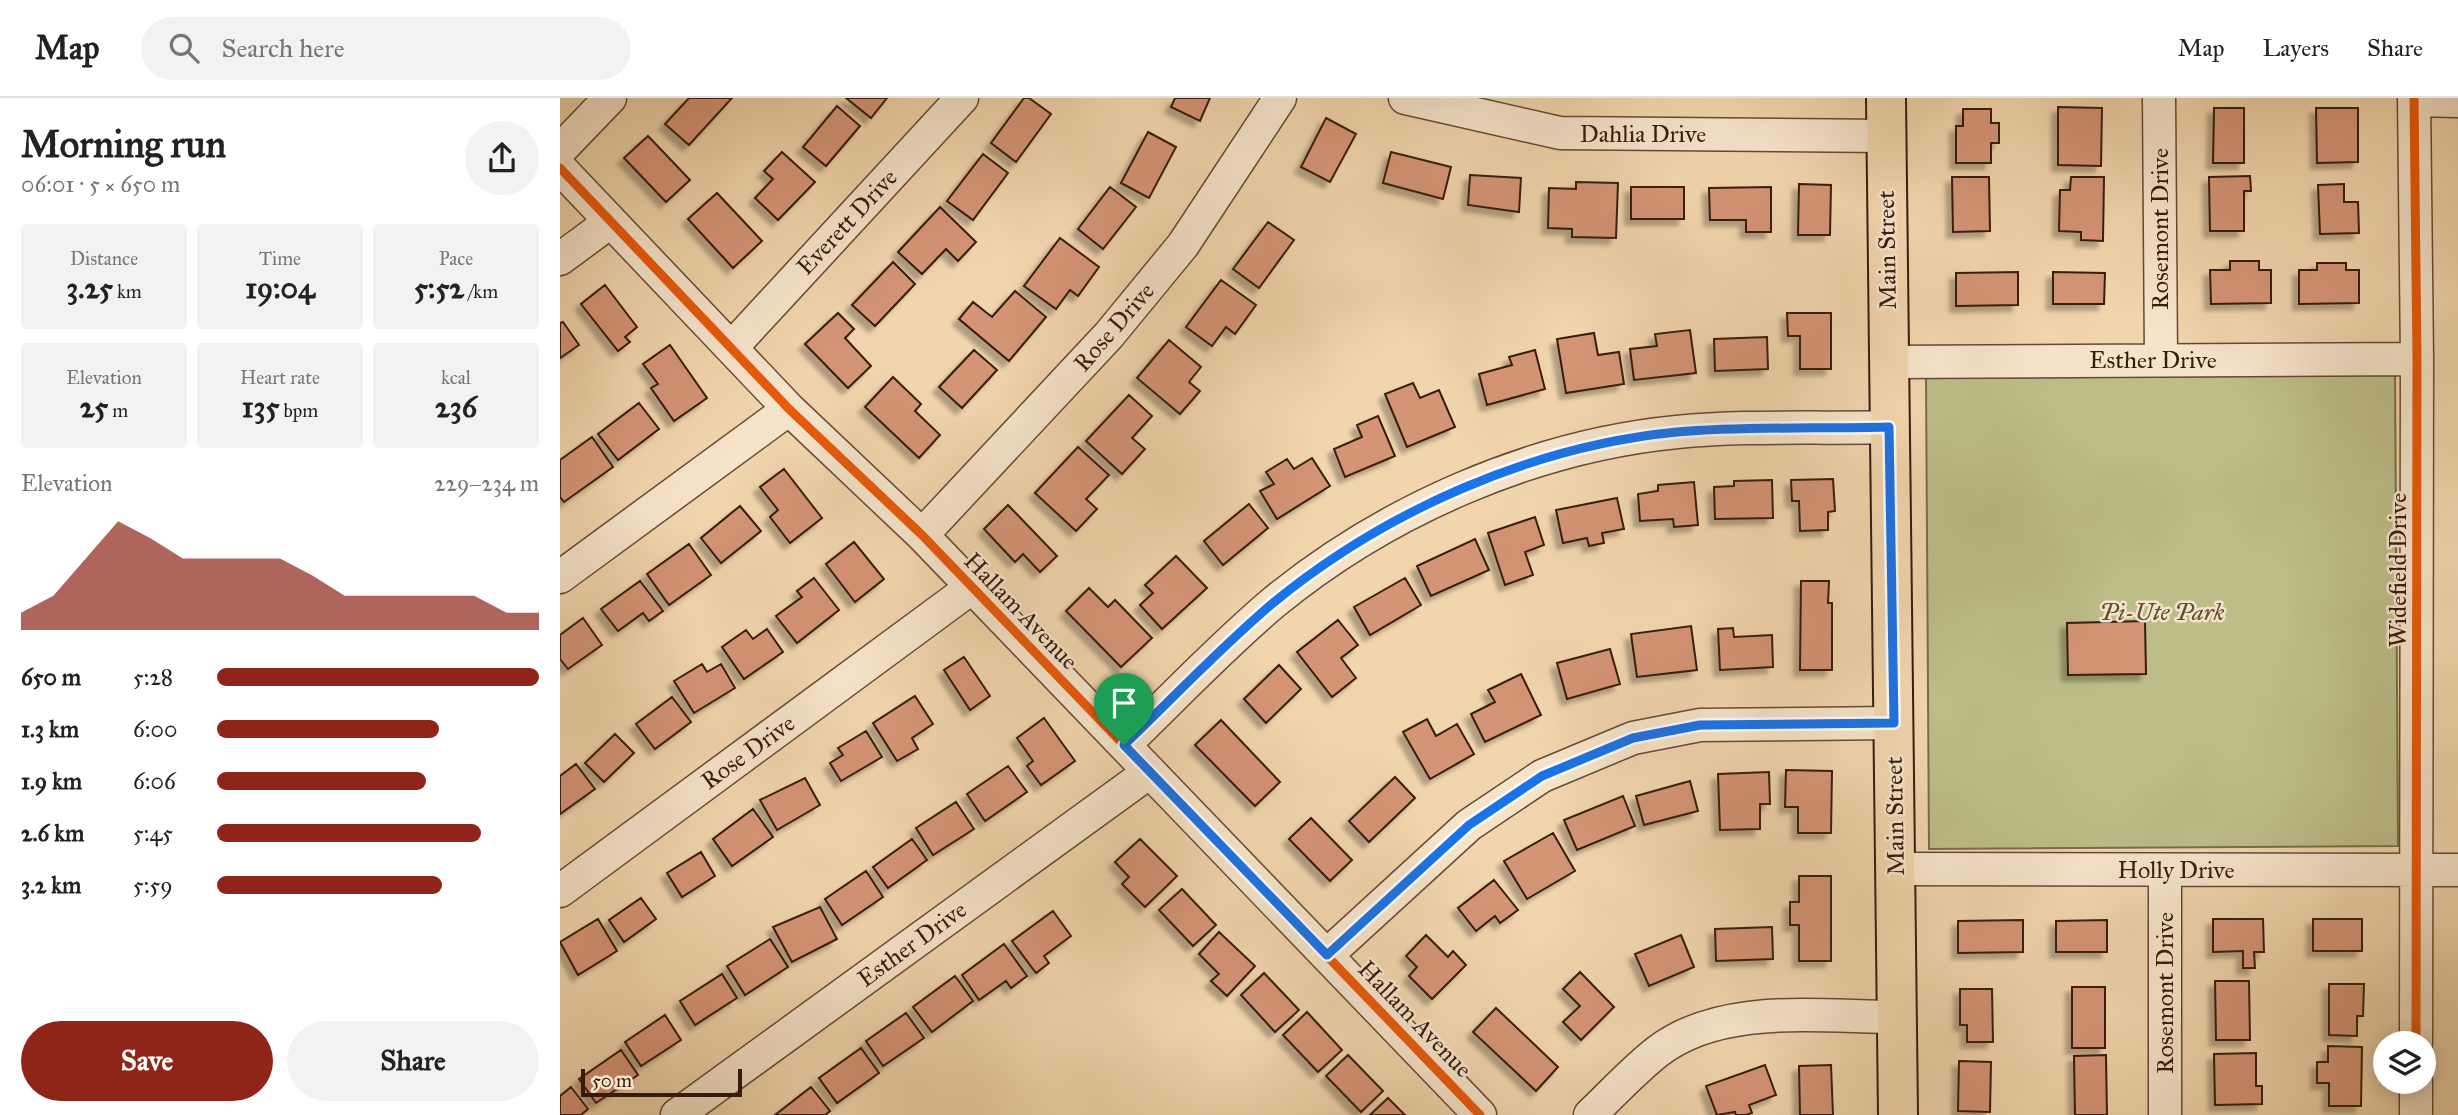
<!DOCTYPE html>
<meta charset="utf-8">
<style>
body{margin:0;font-family:"IM FELL Great Primer",serif;background:#f2f2f2;color:#222;height:100vh;display:flex;flex-direction:column;font-size:26px;white-space:nowrap}
*{box-sizing:border-box;margin:0}
p{font-size:23px;color:#767676}
.icon{flex:none;width:38px;height:38px;fill:none;stroke:currentColor;stroke-width:2;stroke-linecap:round;stroke-linejoin:round}
.map{position:relative;flex:1;overflow:hidden}
.drawer{display:flex;flex-direction:column;background:#fff;width:560px}
.drawer>*{flex:none}
.fabs{position:absolute;left:1813px;top:933px;display:grid;gap:14px}
.fabs a{display:grid;place-items:center;width:63px;height:63px;border-radius:50%;background:#fff;box-shadow:0 4px 18px #0003;font-size:35px}
.scale{position:absolute;left:21px;bottom:18px;width:161px;box-sizing:border-box;padding-left:7px;border:4px solid #371b0d;border-top:0;font-size:19px;line-height:24px;white-space:nowrap;color:#371b0d;-webkit-text-stroke:5px #f6e4ca;paint-order:stroke}
.pin{position:absolute;display:grid;place-items:center;width:60px;height:60px;color:#fff;margin:-72px -30px;border-radius:50% 50% 50% 0;rotate:-45deg;box-shadow:0 0 7px #0007}
.pin .icon{rotate:45deg}
.round{display:grid;place-items:center;flex:none;width:74px;height:74px;border-radius:37px;background:#f2f2f2}
.headline{display:flex;align-items:center;justify-content:space-between;height:119px;padding:0 21px}
h1{font-size:38px;font-weight:800;line-height:52px}
.stats{display:grid;grid-template-columns:repeat(3,1fr);gap:10px;height:119px;padding:7px 21px}
.stats div{display:grid;align-content:center;border-radius:7px;background:#f2f2f2;text-align:center}
.stats b{font-size:30px;font-weight:800}
.stats small{font-size:19px;font-weight:400}
.stats p{font-size:19px}
.chart{height:196px;padding:14px 21px}
.chart p{display:flex;justify-content:space-between}
.chart svg{width:100%;height:126px;margin-top:7px;fill:#8f2418;opacity:.7}
.primary-button{display:flex;gap:14px;margin-top:auto;padding:14px 21px}
.primary-button a{flex:1;height:80px;border-radius:42px;background:#8f2418;color:#fff;font-size:28px;font-weight:800;line-height:80px;text-align:center}
.primary-button a+a{background:#f2f2f2;color:#222}
ul{padding:0 21px;list-style:none;font-size:23px}
li{display:grid;grid-template-columns:112px 84px 1fr;align-items:center;height:52px}
li i{height:18px;border-radius:9px;background:#8f2418}
header{display:flex;align-items:center;gap:42px;box-sizing:border-box;height:98px;padding:0 35px;background:#fff;border-bottom:2px solid #e0e0e0}
header strong{font-size:33px}
nav{display:flex;gap:38px;margin-inline-start:auto;font-size:24px}
.search{width:490px;height:63px;background:#f2f2f2;display:flex;align-items:center;gap:18px;box-sizing:border-box;padding:0 24px;border-radius:38px;color:#767676;font-size:26px}
main{display:flex;flex:1;min-height:0}
.map>svg:first-child{display:block}
.green{fill:#bcbd89;stroke:#7a6c4b;stroke-width:2}
.building{fill:#d49476;stroke:#371b0d;stroke-width:2;filter:url(#shadow)}
.lines{fill:none;stroke-linecap:round;stroke-linejoin:round}
.minor-casing{stroke:#664a35;stroke-width:35}
.major-casing{stroke:#371b0d;stroke-width:42}
.minor{stroke:#f6e4ca;stroke-width:32}
.major{stroke:#f1d5ad;stroke-width:38}
.cycleway-casing{stroke:#f6e4ca;stroke-width:13}
.cycleway{stroke:#e8590c;stroke-width:9}
.route-casing{stroke:#fff;stroke-width:14}
.route{stroke:#1a73e8;stroke-width:9}
.labels{text-anchor:middle;dominant-baseline:central;stroke-width:5;stroke-linejoin:round;paint-order:stroke}
.street-label{font-size:24px;fill:#371b0d;stroke:#f6e4ca}
.park-label{font-size:24px;font-style:italic;fill:#5f4c32;stroke:#f6e4ca}
</style>
<header>
<strong>Map</strong>
<div class="search"><svg class="icon" aria-label="search" viewBox="0 0 24 24"><circle cx="10" cy="10" r="6"/><path d="M15 15l6 6"/></svg>Search here</div>
<nav><a>Map</a><a>Layers</a><a>Share</a></nav>
</header>
<main>
<section class="drawer">
<div class="headline"><div><h1>Morning run</h1><p>06:01 · 5 × 650 m</p></div><a class="round"><svg class="icon" aria-label="share" viewBox="0 0 24 24"><path d="M12 15V3M7 8l5-5 5 5M5 13v7h14v-7"/></svg></a></div>
<div class="stats">
<div><p>Distance</p><b>3.25<small> km</small></b></div>
<div><p>Time</p><b>19:04</b></div>
<div><p>Pace</p><b>5:52<small> /km</small></b></div>
</div>
<div class="stats">
<div><p>Elevation</p><b>25<small> m</small></b></div>
<div><p>Heart rate</p><b>135<small> bpm</small></b></div>
<div><p>kcal</p><b>236</b></div>
</div>
<div class="chart"><p><span>Elevation</span>229–234 m</p>
<svg viewBox="0 0 160 44" preserveAspectRatio="none"><path d="M0 44V38L10 32L20 19L30 6L40 12L50 19L60 19L70 19L80 19L90 25L100 32L110 32L120 32L130 32L140 32L150 38L160 38V44z"/></svg>
</div>
<ul>
<li><b>650 m</b>5:28<i style="width:100%"></i></li>
<li><b>1.3 km</b>6:00<i style="width:69%"></i></li>
<li><b>1.9 km</b>6:06<i style="width:65%"></i></li>
<li><b>2.6 km</b>5:45<i style="width:82%"></i></li>
<li><b>3.2 km</b>5:59<i style="width:70%"></i></li>
</ul>
<div class="primary-button"><a>Save</a><a>Share</a></div>
</section>
<div class="map">
<svg width="1898" height="1017" viewBox="0 0 1898 1017">
<defs>
<filter id="shadow"><feDropShadow dx="-6" dy="6" stdDeviation="2" flood-color="#0004"/></filter>
</defs>
<rect width="100%" height="100%" fill="#f1d5ad"/>
<filter id="stains"><feTurbulence type="fractalNoise" baseFrequency=".00286" numOctaves="4"/><feColorMatrix values="0 0 0 0 .2 0 0 0 0 .09 0 0 0 0 .02 0 0 0 .5 -.17"/></filter>
<radialGradient id="worn" r=".72"><stop offset=".6" stop-color="#630" stop-opacity="0"/><stop offset="1" stop-color="#630" stop-opacity=".3"/></radialGradient>
<path class="green" d="M1835,277L1838,748L1369,751L1366,280Z"/>
<path class="building" d="M129,0H172L129,47L105,26Z
M286,0H327L311,20Z
M464,0H469L491,16L456,64L431,45Z
M615,0H650L640,23L611,9Z
M277,8L300,28L266,68L243,49Z
M1498,9L1542,10L1541,68L1498,67Z
M1654,10H1684V65H1653Z
M1756,10H1798V64L1757,65Z
M1403,11H1431V25H1439V45H1431V65H1396V28H1403Z
M766,20L796,36L770,84L741,69Z
M588,34L616,49L589,100L561,85Z
M88,38L130,82L106,104L64,60Z
M222,54L255,84L218,122L195,100L213,81L204,73Z
M831,54L891,69L883,101L823,85Z
M423,56L448,75L413,122L387,103Z
M910,77L961,80L959,114L908,107Z
M1690,78L1691,93H1684V133H1650L1649,79Z
M1392,79H1429L1430,133L1393,134Z
M1511,79H1544L1543,143L1521,142V134L1499,133L1500,92H1510Z
M1016,84L1058,85L1056,140L1012,139V131L988,130L989,90L1016,91Z
M1239,86L1271,87L1270,137H1238Z
M1784,86V104H1798L1799,135L1760,136L1758,87Z
M550,89L576,109L543,151L518,131Z
M1071,89H1124V121H1071Z
M1211,89V134H1186V122H1150L1149,90Z
M157,95L202,143L173,170L128,121Z
M380,109L416,144L398,163L386,151L362,176L338,154Z
M708,124L734,142L699,190L673,171Z
M500,140L539,169L518,198L510,192L496,211L464,188Z
M1670,163H1699V172H1711V205L1651,206L1650,172H1670Z
M333,164L355,186L315,228L292,207Z
M1757,165H1786V172H1799V205L1739,206V172H1757Z
M1458,174V207L1396,208V175Z
M1493,174L1545,175L1544,206H1493Z
M661,182L696,207L675,236L666,229L652,248L626,229Z
M45,187L77,229L65,239L70,244L58,253L21,206Z
M455,193L486,219L449,263L399,221L413,204L432,219Z
M278,215L294,231L285,240L311,268L288,290L245,246Z
M1227,215H1271V271H1240V238H1228Z
M3,224L19,247L0,260V225Z
M1130,232L1136,275L1074,282L1070,251L1097,248L1095,236Z
M1034,235L1038,257L1059,254L1064,286L1006,295L997,241Z
M1207,239L1208,271L1155,273L1154,241Z
M609,242L641,269L629,284L640,293L620,316L577,280Z
M110,247L147,300L114,323L91,290L98,286L83,266Z
M414,252L437,272L402,310L379,289Z
M975,252L985,291L927,307L919,276L952,267L949,259Z
M333,279L361,306L355,313L380,337L359,360L305,309Z
M853,285L860,300L879,292L895,329L847,349L825,296Z
M569,297L592,318L572,340L585,351L562,376L526,343Z
M79,305L99,331L58,362L38,336Z
M818,318L835,358L785,379L774,351L802,339L797,327Z
M32,339L53,369L4,404L0,399V362Z
M518,349L549,377L526,401L537,411L516,433L475,395Z
M752,360L770,388L717,421L700,393L714,386L706,374L727,361L734,371Z
M224,371L262,420L230,445L210,419L218,412L200,389Z
M1273,381L1275,413L1268,414V432L1240,433L1239,403H1232L1231,382Z
M1212,382L1213,420L1155,421L1154,389L1174,388V383Z
M1134,384L1138,427L1114,429L1113,421L1080,423L1078,396L1098,393V387Z
M1057,400L1064,431L1042,435L1044,445L1029,448L1027,440L1003,445L996,412Z
M689,406L708,430L663,467L644,443Z
M448,407L497,458L480,474L463,456L455,464L424,431Z
M180,408L201,433L161,465L141,440Z
M975,419L984,447L965,454L973,477L945,487L928,435Z
M915,441L929,472L871,498L857,468Z
M294,444L324,481L295,504L266,466Z
M129,446L151,477L109,507L87,476Z
M616,458L647,490L602,531L580,507L593,495L585,487Z
M254,480L279,512L237,545L216,518L242,499L237,493Z
M845,480L861,507L810,537L794,509Z
M80,483L103,513L89,523L83,515L58,533L41,511Z
M1241,483H1269L1268,505H1272V572H1240Z
M529,490L548,509L555,502L592,540L561,569L506,513Z
M23,520L42,547L8,571L0,561V537Z
M778,522L798,547L781,560L796,580L772,599L737,554Z
M1585,523L1586,576L1508,577L1507,525Z
M1131,528L1137,572L1077,579L1071,536Z
M1173,530L1174,539L1212,537L1213,569L1160,572L1158,531Z
M207,531L223,554L184,581L162,549L186,532L193,541Z
M1050,551L1060,586L1007,601L997,565Z
M404,559L430,598L410,612L384,572Z
M142,566L147,574L161,566L175,590L134,615L114,583Z
M719,567L741,591L706,625L684,601Z
M961,576L981,617L925,644L911,616L935,604L928,592Z
M355,598L373,626L352,640L358,651L337,663L313,625Z
M112,599L131,624L95,651L76,626Z
M484,620L515,663L481,687L467,668L473,663L457,640Z
M867,621L876,638L897,626L914,656L870,681L843,634Z
M661,622L720,684L695,708L635,647Z
M306,633L322,659L281,683L270,665L283,657L278,650Z
M55,636L74,655L44,684L25,665Z
M16,666L35,691L0,716V678Z
M448,668L467,694L425,723L407,696Z
M1226,672L1272,673L1271,735H1238V709H1225Z
M1209,674L1210,706H1200V731L1160,732L1158,676Z
M835,679L855,700L809,744L789,723Z
M245,680L260,707L217,732L200,702Z
M1130,683L1138,713L1084,727L1076,698Z
M1063,698L1075,728L1017,752L1004,722Z
M396,704L414,731L373,757L356,730Z
M193,711L213,739L172,768L153,741Z
M751,720L792,762L770,783L729,741Z
M993,735L1015,773L967,801L944,763Z
M352,741L367,762L328,790L313,769Z
M580,741L617,778L585,809L562,786L569,779L555,764Z
M141,754L155,778L122,799L107,775Z
M306,773L323,799L282,827L265,801Z
M1239,778H1271V863H1239V827H1230V804H1239Z
M934,782L958,812L940,825L935,818L916,833L898,810Z
M622,791L656,827L633,848L599,812Z
M81,800L96,821L64,844L49,822Z
M260,809L277,841L232,864L213,829Z
M493,813L511,838L484,858L489,865L476,875L452,843Z
M38,821L57,853L18,877L0,844Z
M1653,821H1703L1704,854H1694L1695,870H1683V853L1653,854Z
M1753,821H1802V853H1753Z
M1463,822V854L1398,855V823Z
M1547,822V854H1496V823Z
M1212,829L1213,861L1156,863L1155,831Z
M659,834L695,868L667,898L651,883L659,876L639,856Z
M866,837L888,859L893,853L906,867L872,901L849,878L857,869L846,858Z
M1121,837L1134,869L1089,888L1075,856Z
M210,841L228,869L185,897L167,868Z
M444,846L467,878L451,890L446,883L419,902L402,877Z
M1020,874L1054,909L1021,942L1003,924L1020,908L1003,891Z
M704,875L739,912L715,934L681,897Z
M162,876L177,900L135,927L120,903Z
M395,878L413,903L372,934L353,909Z
M1655,883H1689L1690,942H1656Z
M1769,886H1804L1803,918H1797V938L1769,937Z
M1512,889H1545V950H1512Z
M1400,891H1432L1433,944H1407V927H1400Z
M936,910L998,969L976,993L913,934Z
M747,914L782,952L758,974L723,937Z
M346,915L364,940L323,968L306,943Z
M105,917L121,942L81,968L65,944Z
M1768,948L1802,949L1801,1008H1769V985H1757V964H1768Z
M301,950L319,975L277,1005L259,980Z
M61,952L78,977L36,1005L19,981Z
M1696,955V988H1702V1006L1655,1007L1654,956Z
M788,957L823,993L801,1014L766,978Z
M1546,957L1547,1017H1515L1514,958Z
M1399,963L1431,964L1430,1014L1398,1013Z
M1205,967L1216,997L1189,1007L1192,1015L1186,1017H1176L1175,1014L1157,1017L1146,988Z
M1271,967L1273,1017H1240L1239,968Z
M11,989L28,1011L21,1017H0V998Z
M251,989L270,1013L265,1017H215Z
M828,1000L845,1017H810Z"/>
<g class="lines">
<defs>
<path id="minor" d="M845,0L1000,35L1326,38
M1599,0L1601,262
M1854,0L1857,261L1856,945
M1854,2L1898,3
M0,52L50,0
M0,70L229,311L362,437L920,1017
M0,161L50,124
M172,249L402,0
M1329,264L1857,261
M362,437L549,237L623,147L720,0
M0,479L229,311
M564,647C613,600 661,549 713,505C825,413 972,348 1117,334C1187,327 1259,331 1329,329
M1335,771L1898,772
M1605,772V1017
M0,793L411,490
M767,857L909,727L982,678L1073,640L1140,627L1334,625
M117,1017L588,675
M1030,1017C1052,996 1073,973 1097,954C1161,904 1261,919 1338,919
M1856,1017V984"/>
<path id="major" d="M1326,0L1338,1017"/>
</defs>
<use href="#minor" class="minor-casing"/>
<use href="#major" class="major-casing"/>
<use href="#minor" class="minor"/>
<use href="#major" class="major"/>
<defs>
<path id="cycleway" d="M1854,0L1857,261L1856,945
M0,70L229,311L362,437L920,1017"/>
</defs>
<use href="#cycleway" class="cycleway-casing"/>
<use href="#cycleway" class="cycleway"/>
</g>
<g class="lines">
<defs>
<path id="route" d="M1329,329L1334,625L1140,627L1073,640L982,678L909,727L767,857L564,647C613,600 661,549 713,505C825,413 972,348 1117,334C1187,328 1259,331 1329,329Z"/>
</defs>
<use href="#route" class="route-casing"/>
<use href="#route" class="route"/>
</g>
<g class="labels">
<g class="street-label">
<text x="1083" y="36">Dahlia Drive</text>
<text transform="translate(287 124) rotate(-47)">Everett Drive</text>
<text transform="translate(1600 131) rotate(-90)">Rosemont Drive</text>
<text transform="translate(1327 152) rotate(-91)">Main Street</text>
<text transform="translate(554 229) rotate(-49)">Rose Drive</text>
<text x="1593" y="262">Esther Drive</text>
<text transform="translate(1838 472) rotate(-90)">Widefield Drive</text>
<text transform="translate(461 513) rotate(46)">Hallam Avenue</text>
<text transform="translate(188 654) rotate(-36)">Rose Drive</text>
<text transform="translate(1335 718) rotate(-91)">Main Street</text>
<text x="1616" y="772">Holly Drive</text>
<text transform="translate(352 846) rotate(-36)">Esther Drive</text>
<text transform="translate(1605 895) rotate(-90)">Rosemont Drive</text>
<text transform="translate(855 921) rotate(46)">Hallam Avenue</text>
</g>
<g class="park-label">
<text x="1602" y="514">Pi-Ute Park</text>
</g>
</g>
<rect width="100%" height="100%" filter="url(#stains)"/>
<rect width="100%" height="100%" fill="url(#worn)"/>
</svg>
<div class="fabs">
<a><svg class="icon" aria-label="layers" viewBox="0 0 24 24"><path d="M12 4l9 5-9 5-9-5zM3 14l9 5 9-5"/></svg></a>
</div>
<div class="scale">50 m</div>
<div class="pin" style="left:564px;top:647px;background:#1e9e55"><svg class="icon" aria-label="arrive" viewBox="0 0 24 24"><path d="M6 21V4h12l-3 4 3 4H6"/></svg></div>
</div>
</main>
